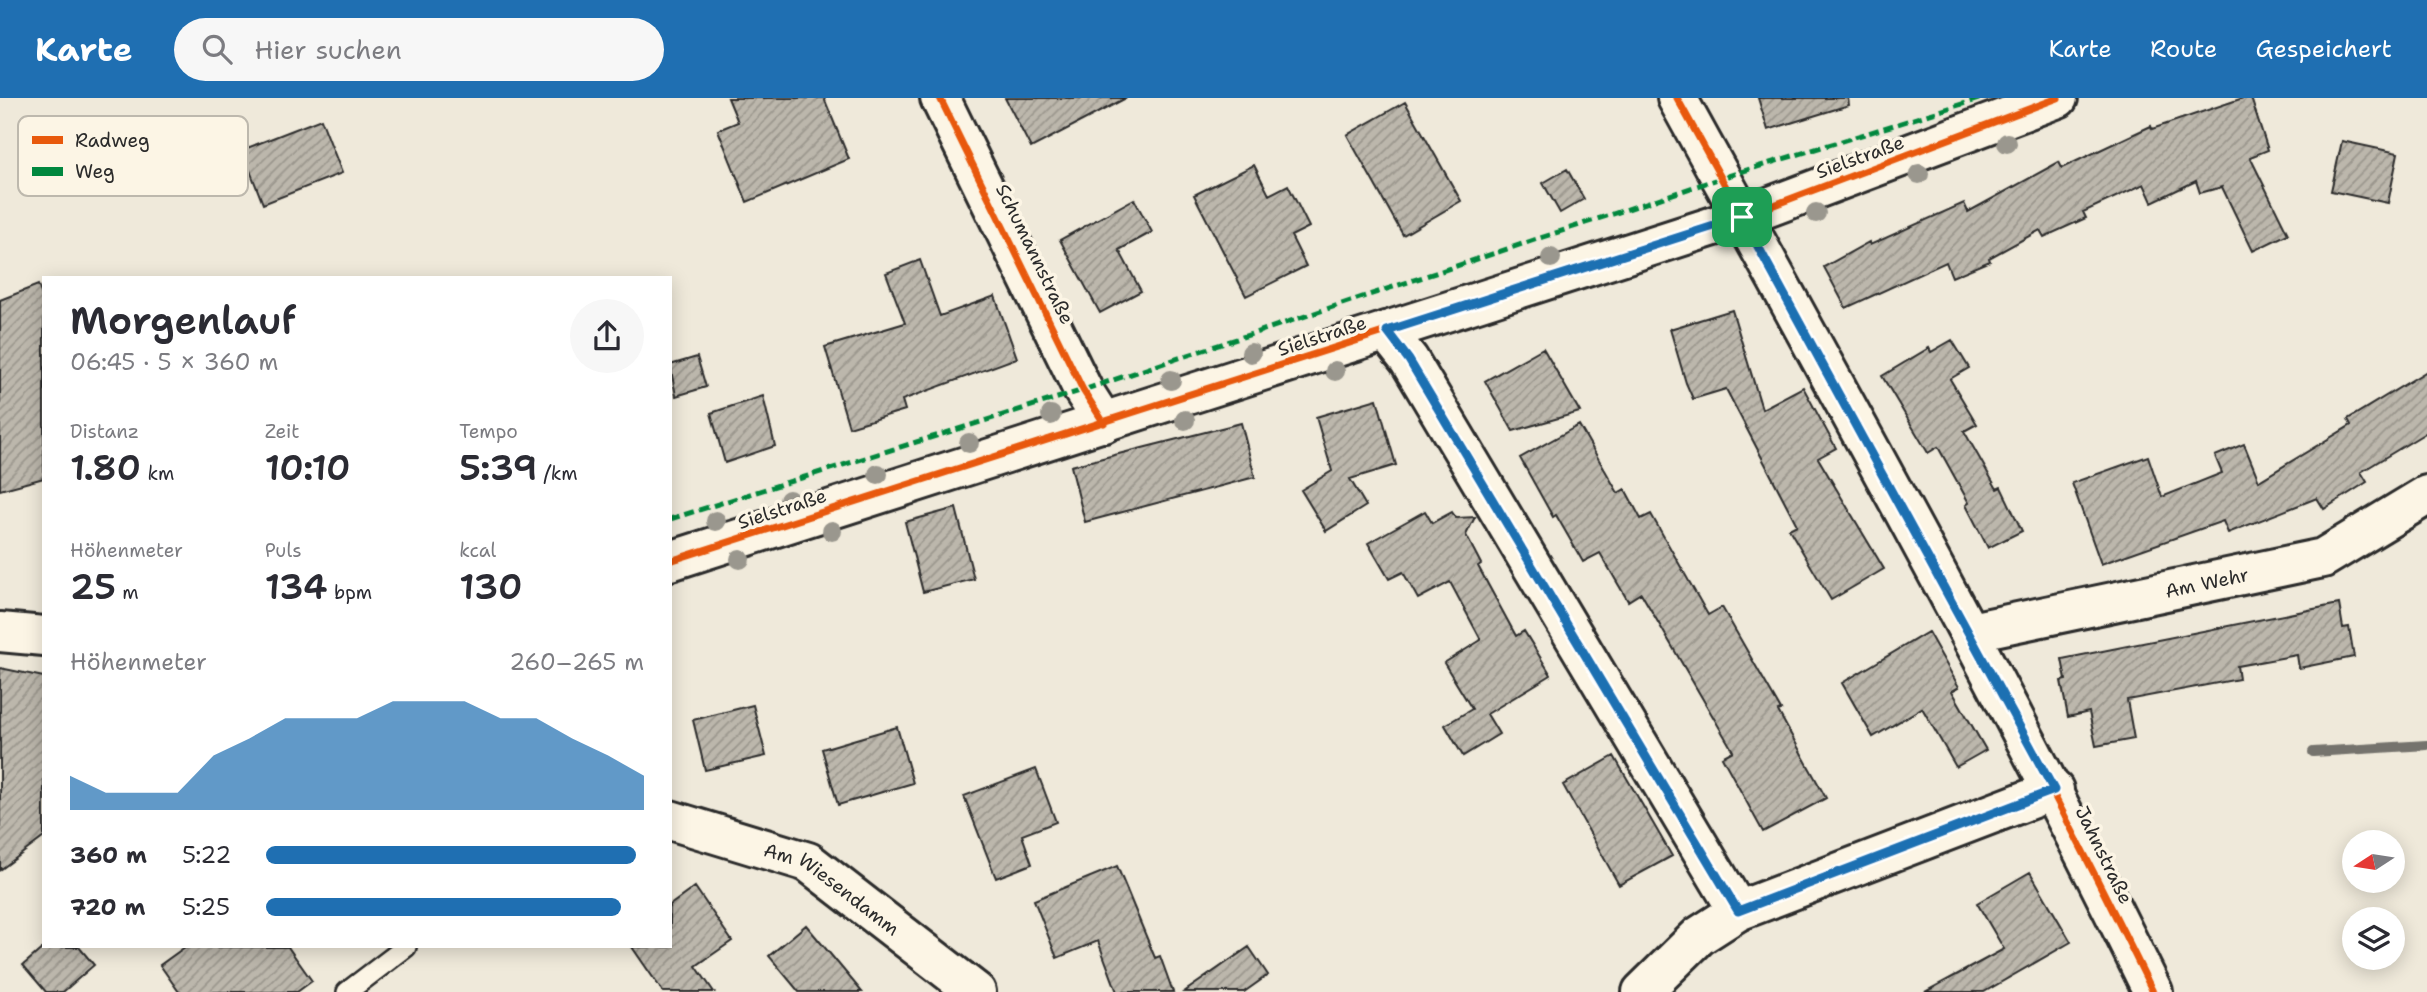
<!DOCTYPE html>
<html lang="de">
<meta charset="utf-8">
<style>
body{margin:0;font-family:"Shantell Sans",sans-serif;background:#f7f7f7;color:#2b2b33;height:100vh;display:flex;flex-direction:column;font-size:26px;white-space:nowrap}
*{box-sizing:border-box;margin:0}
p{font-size:23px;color:#7c7c81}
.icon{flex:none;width:38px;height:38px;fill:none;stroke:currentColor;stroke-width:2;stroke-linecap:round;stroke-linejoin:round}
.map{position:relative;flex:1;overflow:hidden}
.side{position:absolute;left:42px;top:178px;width:630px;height:672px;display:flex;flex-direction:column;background:#fff;border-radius:0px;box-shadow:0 4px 18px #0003}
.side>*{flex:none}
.needle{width:46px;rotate:258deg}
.controls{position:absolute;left:2342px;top:732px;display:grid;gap:14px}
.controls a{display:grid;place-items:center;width:63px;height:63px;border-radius:50%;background:#fff;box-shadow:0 4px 18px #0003;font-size:35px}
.pin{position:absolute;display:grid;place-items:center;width:60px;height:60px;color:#fff;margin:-30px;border-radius:14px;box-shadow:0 4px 10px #0006}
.round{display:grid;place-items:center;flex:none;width:74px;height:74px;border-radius:37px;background:#f7f7f7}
.headline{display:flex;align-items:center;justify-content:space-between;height:119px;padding:0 28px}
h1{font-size:38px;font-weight:600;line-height:52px}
.figures{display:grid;grid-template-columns:repeat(3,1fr);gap:10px;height:119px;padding:7px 28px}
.figures div{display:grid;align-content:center}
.figures b{font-size:35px;font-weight:600}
.figures small{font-size:19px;font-weight:400}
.figures p{font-size:19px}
.chart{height:196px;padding:14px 28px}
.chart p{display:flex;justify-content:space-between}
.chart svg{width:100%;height:126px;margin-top:7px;fill:#1f6fb2;opacity:.7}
ul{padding:0 28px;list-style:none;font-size:23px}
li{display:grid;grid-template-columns:112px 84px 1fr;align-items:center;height:52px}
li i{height:18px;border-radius:9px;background:#1f6fb2}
header{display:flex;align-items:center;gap:42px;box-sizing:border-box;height:98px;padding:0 35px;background:#1f6fb2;color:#fff}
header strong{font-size:33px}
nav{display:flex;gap:38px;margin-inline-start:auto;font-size:24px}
.search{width:490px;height:63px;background:#f7f7f7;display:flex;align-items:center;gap:18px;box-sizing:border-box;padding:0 24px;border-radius:38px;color:#7c7c81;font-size:26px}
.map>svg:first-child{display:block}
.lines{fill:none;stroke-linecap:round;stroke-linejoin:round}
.stream{stroke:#75736d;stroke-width:10}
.building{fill:url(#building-hatch);stroke:#2b2b2b;stroke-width:2}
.service-casing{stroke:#2b2b2b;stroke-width:24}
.minor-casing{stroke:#2b2b2b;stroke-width:44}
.service{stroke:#fcf5e5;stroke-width:19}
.minor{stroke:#fcf5e5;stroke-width:38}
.quiet{stroke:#00873e;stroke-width:5;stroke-dasharray:10 5;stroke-linecap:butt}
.cycleway-casing{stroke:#fcf5e5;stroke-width:11}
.cycleway{stroke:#e8590c;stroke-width:7}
.tree{fill:#9a978e}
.route-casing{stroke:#fff;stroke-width:14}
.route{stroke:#1f6fb2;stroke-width:9}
.labels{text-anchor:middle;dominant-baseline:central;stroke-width:7;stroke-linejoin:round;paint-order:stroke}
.street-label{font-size:19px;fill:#2b2b2b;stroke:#fcf5e5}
.key{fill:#fcf5e5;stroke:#bdb8ad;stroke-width:2}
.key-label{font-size:19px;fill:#2b2b2b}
</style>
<header>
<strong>Karte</strong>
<div class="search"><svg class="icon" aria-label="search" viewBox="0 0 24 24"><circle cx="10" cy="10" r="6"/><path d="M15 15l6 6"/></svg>Hier suchen</div>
<nav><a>Karte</a><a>Route</a><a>Gespeichert</a></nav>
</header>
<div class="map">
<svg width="2427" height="894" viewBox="0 0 2427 894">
<defs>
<pattern id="building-hatch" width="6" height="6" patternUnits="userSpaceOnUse" patternTransform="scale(1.75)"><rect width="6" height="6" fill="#bcb7ac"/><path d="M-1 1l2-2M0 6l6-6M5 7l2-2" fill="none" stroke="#99958c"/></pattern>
</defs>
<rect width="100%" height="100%" fill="#efe9da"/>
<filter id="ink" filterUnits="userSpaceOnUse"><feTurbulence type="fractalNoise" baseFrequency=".0143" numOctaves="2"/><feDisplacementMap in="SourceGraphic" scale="14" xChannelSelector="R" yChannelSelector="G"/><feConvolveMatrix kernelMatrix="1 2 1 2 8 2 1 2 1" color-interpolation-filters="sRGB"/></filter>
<g filter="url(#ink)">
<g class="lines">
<path class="stream" d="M2313,654L2427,647"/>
</g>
<path class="building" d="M728,0H824L849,61L747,104L718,32L738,24Z
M1005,0H1126L1031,50Z
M1758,0H1848L1849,7L1768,32Z
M2243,0H2251L2268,52L2250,59L2288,136L2253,153L2222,89L2200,95L2196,83L2152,104L2144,86L2083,114L2086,120L2044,139L2040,132L1989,160L1990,163L1952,179L1946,164L1846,210L1824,169L1869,144L1870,147L1964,105L1968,114L2059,64L2062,70L2151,28L2152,31Z
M1405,4L1461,103L1403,137L1347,37Z
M321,21L342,75L263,106L242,52Z
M2342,43L2398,55L2388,105L2331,93Z
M1254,67L1269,97L1288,87L1309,129L1291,138L1306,168L1246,198L1194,97Z
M1567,71L1584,101L1560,115L1543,85Z
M1134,101L1152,134L1119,152L1141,193L1100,215L1060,142Z
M920,162L940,218L995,198L1017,260L902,302L905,312L849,329L825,249L905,225L886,175Z
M38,187L44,203V380L0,392V202Z
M1732,212L1762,311L1803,289L1836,350L1818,360L1884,471L1831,502L1789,431L1797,427L1726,291L1693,301L1686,285L1670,231Z
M1952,242L1969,270L1950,281L1977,326L1964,333L1997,391L2001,389L2022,433L1988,450L1966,407L1969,405L1938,349L1928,355L1882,278L1929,250L1931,254Z
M1543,250L1580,314L1513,333L1485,283Z
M697,259L706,289L676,298L670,267Z
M2427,273V334L2361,374L2367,384L2324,411L2317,400L2228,435L2223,423L2101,466L2072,385L2148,358L2162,399L2222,375L2215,358L2244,346L2259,383L2351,327L2348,321Z
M763,298L775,348L725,365L711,315Z
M1377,301L1396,367L1350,381L1366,408L1326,433L1301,392L1332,373L1316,319Z
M1241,325L1255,379L1085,424L1071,368Z
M1579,327L1618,395L1625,391L1641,421L1651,416L1708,517L1722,509L1781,612L1778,613L1826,700L1763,734L1722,659L1733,653L1641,495L1628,503L1600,455L1583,464L1556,417L1553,419L1520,360Z
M956,410L974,481L923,494L905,424Z
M1425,413L1432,425L1452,414L1456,420L1475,419L1466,437L1481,466L1478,468L1516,538L1524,533L1551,577L1487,616L1499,636L1463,658L1445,627L1472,611L1444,565L1481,542L1450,484L1418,501L1403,474L1389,481L1368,445Z
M2339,506L2343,530L2349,529L2354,559L2299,570L2297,557L2237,568L2239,581L2127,602L2134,641L2096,648L2089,614L2068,619L2061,583L2066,582L2062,561Z
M1928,534L1959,589L1952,593L1986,652L1956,669L1922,610L1873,639L1842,585Z
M0,570L44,579V739L0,772Z
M753,607L766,658L705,672L693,622Z
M897,629L913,685L838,707L822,651Z
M1614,658L1672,758L1619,787L1563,687Z
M1036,671L1056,724L1022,737L1032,766L996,780L964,698Z
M1117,768L1155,860L1160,858L1173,894H1117L1098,843L1057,860L1034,802Z
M2030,774L2071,844L1984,894H1925L2004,851L1977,805Z
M695,789L732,843L696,868L714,894H663L632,849H670V807Z
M806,827L862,894H799L769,858Z
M44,849H79L94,867L63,894H46L23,867Z
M185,849H288L312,883L297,894H179L160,867Z
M1249,849L1268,877L1244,894H1184Z"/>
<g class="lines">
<defs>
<path id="service" d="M347,894L406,849"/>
<g id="minor">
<path d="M940,0L1083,292L1104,325"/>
<path d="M1677,0C1840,296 2005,591 2153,894"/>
<path d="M1386,233L1409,262L1738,813"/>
<path d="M670,463L1742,119L2058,0"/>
<path d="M0,534L44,538"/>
<path id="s1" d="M1970,534L2323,460L2427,397"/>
<path id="s2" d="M670,722L808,764L976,894"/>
<path d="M1642,894L1699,838L1738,813L2054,692"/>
</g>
</defs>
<use href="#service" class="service-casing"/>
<use href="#minor" class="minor-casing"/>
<use href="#service" class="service"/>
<use href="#minor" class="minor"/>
<path class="quiet" d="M670,421L1083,292L1721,80L1982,0"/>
<defs>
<path id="cycleway" d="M940,0L1083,292L1104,325
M1677,0C1840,296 2005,591 2153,894
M670,463L1742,119L2058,0"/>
</defs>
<use href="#cycleway" class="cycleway-casing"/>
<use href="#cycleway" class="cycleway"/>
</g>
<g class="tree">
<circle cx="2007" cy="45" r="10"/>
<circle cx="1919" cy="76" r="10"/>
<circle cx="1816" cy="115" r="10"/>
<circle cx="1551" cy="160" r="10"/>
<circle cx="1251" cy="255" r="10"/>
<circle cx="1335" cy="273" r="10"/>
<circle cx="1171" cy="282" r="10"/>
<circle cx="1051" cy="317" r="10"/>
<circle cx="1185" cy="322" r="10"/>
<circle cx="969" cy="345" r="10"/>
<circle cx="878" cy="376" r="10"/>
<circle cx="789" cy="402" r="10"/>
<circle cx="716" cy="423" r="10"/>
<circle cx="832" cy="433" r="10"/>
<circle cx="740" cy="461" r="10"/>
</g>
</g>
<g class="lines" filter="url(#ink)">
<defs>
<path id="route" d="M1742,119L2054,692L1738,813L1409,262L1387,233Z"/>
</defs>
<use href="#route" class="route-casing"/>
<use href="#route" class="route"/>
</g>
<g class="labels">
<g class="street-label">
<text transform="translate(1860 59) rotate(-20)">Sielstraße</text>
<text transform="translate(1035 156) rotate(64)">Schumannstraße</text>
<text transform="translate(1322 238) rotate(-18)">Sielstraße</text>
<text transform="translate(782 411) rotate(-18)">Sielstraße</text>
<text stroke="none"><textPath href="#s1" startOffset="242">Am Wehr</textPath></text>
<text transform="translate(2104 757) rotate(64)">Jahnstraße</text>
<text stroke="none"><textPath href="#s2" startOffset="178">Am Wiesendamm</textPath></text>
</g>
</g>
<rect x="18" y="18" width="230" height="80" rx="10" class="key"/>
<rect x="32" y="38" width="31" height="8" fill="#e8590c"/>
<rect x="32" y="69" width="31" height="9" fill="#00873e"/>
<g class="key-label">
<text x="75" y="49">Radweg</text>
<text x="75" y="80">Weg</text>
</g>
</svg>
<div class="controls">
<a><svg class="needle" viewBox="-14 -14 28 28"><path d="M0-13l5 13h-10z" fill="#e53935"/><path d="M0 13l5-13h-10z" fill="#7c7c81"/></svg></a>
<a><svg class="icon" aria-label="layers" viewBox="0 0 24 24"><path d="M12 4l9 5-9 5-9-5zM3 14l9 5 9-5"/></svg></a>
</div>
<div class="pin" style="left:1742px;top:119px;background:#1e9e55"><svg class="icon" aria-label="arrive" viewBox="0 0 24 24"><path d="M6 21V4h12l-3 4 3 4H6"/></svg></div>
<section class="side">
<div class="headline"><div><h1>Morgenlauf</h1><p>06:45 · 5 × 360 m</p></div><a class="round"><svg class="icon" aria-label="share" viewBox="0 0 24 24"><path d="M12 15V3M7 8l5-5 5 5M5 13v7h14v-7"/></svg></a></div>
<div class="figures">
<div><p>Distanz</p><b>1.80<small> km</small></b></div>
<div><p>Zeit</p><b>10:10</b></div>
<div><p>Tempo</p><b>5:39<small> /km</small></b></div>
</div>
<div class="figures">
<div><p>Höhenmeter</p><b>25<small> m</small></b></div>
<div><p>Puls</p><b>134<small> bpm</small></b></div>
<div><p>kcal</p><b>130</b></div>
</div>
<div class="chart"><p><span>Höhenmeter</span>260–265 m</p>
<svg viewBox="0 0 160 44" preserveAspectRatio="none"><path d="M0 44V32L10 38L20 38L30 38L40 25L50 19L60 12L70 12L80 12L90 6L100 6L110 6L120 12L130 12L140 19L150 25L160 32V44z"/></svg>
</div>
<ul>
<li><b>360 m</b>5:22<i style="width:98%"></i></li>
<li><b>720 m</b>5:25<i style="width:94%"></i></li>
</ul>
</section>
</div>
